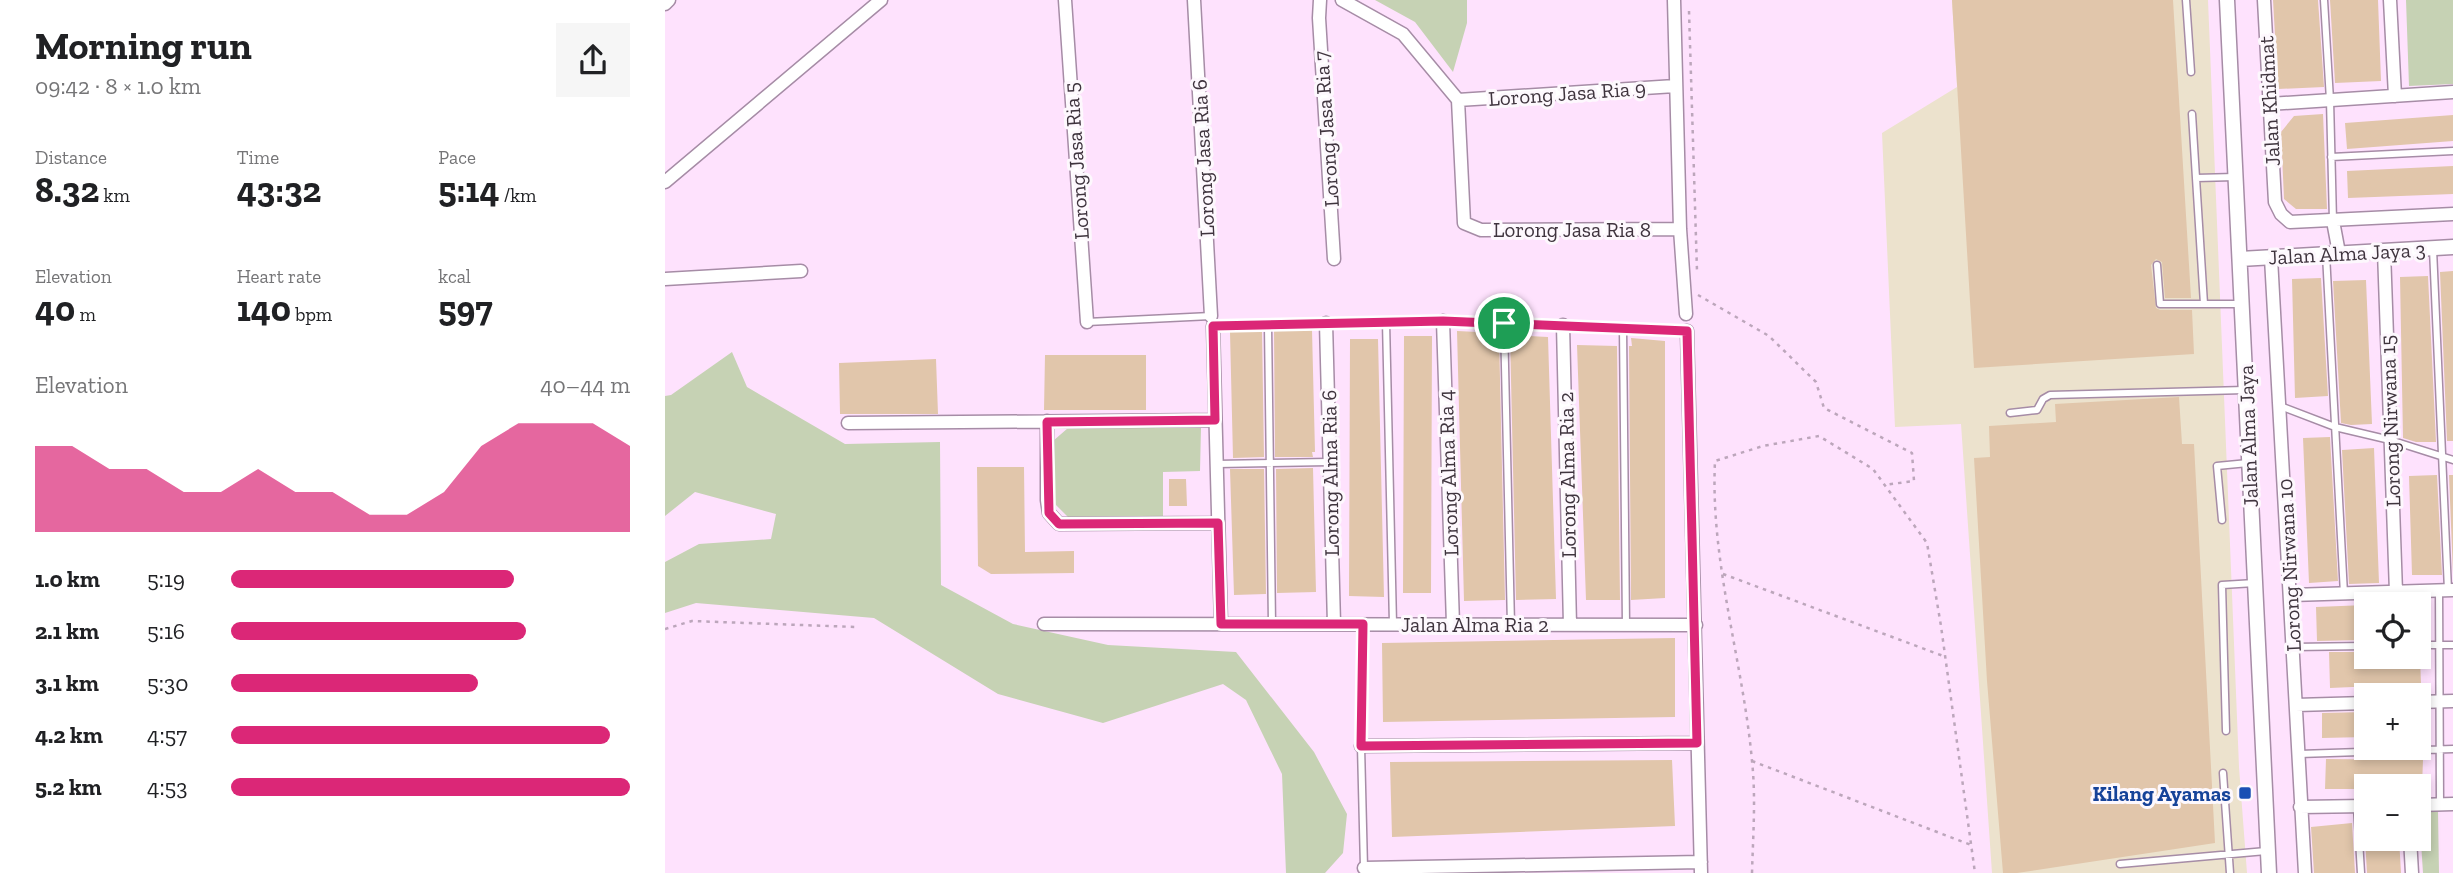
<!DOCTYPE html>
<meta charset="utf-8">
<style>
body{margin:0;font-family:"Zilla Slab",serif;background:#f6f6f6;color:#202124;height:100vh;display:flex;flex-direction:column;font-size:26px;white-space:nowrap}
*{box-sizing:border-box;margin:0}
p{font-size:23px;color:#757577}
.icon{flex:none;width:38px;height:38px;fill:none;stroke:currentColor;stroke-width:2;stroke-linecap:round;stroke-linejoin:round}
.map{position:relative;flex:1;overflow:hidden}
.sheet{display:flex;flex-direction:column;background:#fff;width:665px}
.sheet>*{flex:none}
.buttons{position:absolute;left:1689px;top:592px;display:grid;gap:14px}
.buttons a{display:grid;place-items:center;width:77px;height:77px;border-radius:0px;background:#fff;box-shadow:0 4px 10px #0003;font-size:35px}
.pin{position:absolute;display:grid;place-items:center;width:60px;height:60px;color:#fff;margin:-30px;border:4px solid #fff;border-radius:50%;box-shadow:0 2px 7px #0007}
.round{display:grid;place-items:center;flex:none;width:74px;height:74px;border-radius:0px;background:#f6f6f6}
.overview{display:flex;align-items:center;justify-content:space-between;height:119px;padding:0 35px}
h1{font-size:38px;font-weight:700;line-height:52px}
.figures{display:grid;grid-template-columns:repeat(3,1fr);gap:10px;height:119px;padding:7px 35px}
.figures div{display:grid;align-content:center}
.figures b{font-size:35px;font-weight:700}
.figures small{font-size:19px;font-weight:400}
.figures p{font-size:19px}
.chart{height:196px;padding:14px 35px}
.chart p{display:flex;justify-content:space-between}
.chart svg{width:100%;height:126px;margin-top:7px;fill:#db2777;opacity:.7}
ul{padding:0 35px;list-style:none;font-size:23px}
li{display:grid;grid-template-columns:112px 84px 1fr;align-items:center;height:52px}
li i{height:18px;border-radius:9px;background:#db2777}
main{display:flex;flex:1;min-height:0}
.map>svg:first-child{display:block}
.industrial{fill:#ece2cd}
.green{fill:#c6d2b4}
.building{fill:#e1c6ab}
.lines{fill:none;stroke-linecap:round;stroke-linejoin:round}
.service-casing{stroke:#a68ca6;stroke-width:9}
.minor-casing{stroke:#a68ca6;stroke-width:15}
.tertiary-casing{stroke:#a68ca6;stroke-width:17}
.path{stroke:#bca6bb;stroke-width:2.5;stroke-dasharray:3.5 5;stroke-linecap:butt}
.service{stroke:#fff;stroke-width:6}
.minor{stroke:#fff;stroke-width:12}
.tertiary{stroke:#fff;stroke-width:14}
.route-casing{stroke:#fff;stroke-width:14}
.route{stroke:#db2777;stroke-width:9}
.transit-dot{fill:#1a4fb4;stroke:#fdf8fd;stroke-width:2.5}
.labels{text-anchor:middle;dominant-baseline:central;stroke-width:6;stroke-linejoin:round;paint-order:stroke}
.street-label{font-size:21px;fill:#3f343e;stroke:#fdf8fd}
.transit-label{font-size:21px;font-weight:bold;fill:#164399;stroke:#fdf8fd;text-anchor:end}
</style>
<main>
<section class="sheet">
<div class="overview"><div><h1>Morning run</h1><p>09:42 · 8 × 1.0 km</p></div><a class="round"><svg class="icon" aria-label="share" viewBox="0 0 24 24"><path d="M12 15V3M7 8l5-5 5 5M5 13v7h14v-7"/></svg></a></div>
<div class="figures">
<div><p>Distance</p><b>8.32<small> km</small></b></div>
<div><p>Time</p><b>43:32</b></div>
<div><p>Pace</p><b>5:14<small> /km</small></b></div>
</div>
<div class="figures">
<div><p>Elevation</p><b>40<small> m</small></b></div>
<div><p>Heart rate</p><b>140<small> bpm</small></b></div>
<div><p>kcal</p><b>597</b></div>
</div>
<div class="chart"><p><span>Elevation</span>40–44 m</p>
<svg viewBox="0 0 160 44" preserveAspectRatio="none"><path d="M0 44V14L10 14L20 22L30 22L40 30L50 30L60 22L70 30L80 30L90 38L100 38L110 30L120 14L130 6L140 6L150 6L160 14V44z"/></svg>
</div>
<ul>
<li><b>1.0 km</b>5:19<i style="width:71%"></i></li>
<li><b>2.1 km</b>5:16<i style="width:74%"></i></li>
<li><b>3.1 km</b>5:30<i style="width:62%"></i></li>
<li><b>4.2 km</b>4:57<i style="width:95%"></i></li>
<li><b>5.2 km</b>4:53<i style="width:100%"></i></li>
</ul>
</section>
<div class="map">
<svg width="1788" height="873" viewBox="0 0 1788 873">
<rect width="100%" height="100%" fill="#fee2fd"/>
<path class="industrial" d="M1287,0H1543L1574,767L1582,873H1327L1296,424L1230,427L1217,133L1292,87Z"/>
<path class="green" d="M710,0H802V23L788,72L750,22Z
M1741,0H1788V84L1744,86Z
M67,352L82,387L180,444L275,442L276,585L348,624L443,645L571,652L649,752L682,814L678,853L660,873H621L617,774L581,700L558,684L438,723L333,694L209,618L31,603L0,613V562L34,544L106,539L111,514L30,492L0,516V396L6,395Z
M403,428H536L535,471L498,472V517H403L390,504L388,441Z
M1754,811H1773L1774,873H1758Z"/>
<path class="building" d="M1287,0H1508L1526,298H1500L1497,262L1491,259L1486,265L1491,308L1495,310H1527L1529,354L1309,368Z
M1608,0H1653L1659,87L1613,89Z
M1665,0H1713L1716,81L1670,83Z
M1658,114L1662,209H1631L1619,199L1616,132L1629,116Z
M1788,115V141L1682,149L1680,123Z
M1788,166V194L1683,198L1682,171Z
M1788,271V441H1782L1775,272Z
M1763,276L1771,442H1751L1738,438L1735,277Z
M1656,278L1663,396L1630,398L1627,279Z
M1701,280L1707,424L1686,425L1676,423L1668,281Z
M609,330H647L650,452H647L648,457H610Z
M597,331L599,457L568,458L565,332Z
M792,331L833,333L834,335L840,600L799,601Z
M845,335L883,337L891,599L851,600Z
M739,336H767L766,593H738Z
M966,338L1000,341V598L966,600L964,346H967Z
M685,339H713L719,597L684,596Z
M912,345L952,346L955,600H921Z
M380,355H481V410H379Z
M271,359L273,414H175L174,363Z
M1514,397L1517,444H1529L1550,843L1352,873H1338L1322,681L1309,458L1325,457L1324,426L1391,422L1390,404Z
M1665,437L1673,581L1644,583L1638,438Z
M1709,448L1714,583L1684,584L1677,450Z
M312,467H359L360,552L409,551V573L326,574L313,566Z
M648,468L651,592L612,593L611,469Z
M565,469H599L601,594L569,595Z
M1772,475L1777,575H1747L1744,476Z
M1784,475H1788V574Z
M504,479H521L522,506H504Z
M1701,605V640L1652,641L1651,607Z
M1010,638V717L718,722L717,643Z
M1664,652H1701V656H1755L1756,684L1665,688Z
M1701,712V737L1657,738V713Z
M1661,759L1758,760L1757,786H1701V789H1660Z
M1007,760L1010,826L727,837L725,762Z
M1699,822H1701V838H1734L1736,873H1702Z
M1687,823L1690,873H1649L1646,827Z"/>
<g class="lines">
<defs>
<path id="service" d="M1521,0L1526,72
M1659,0L1665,100L1668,221
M1527,114L1531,178L1570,177
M1666,157L1788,151
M1531,178L1539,304
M1768,249L1783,590
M1661,254L1679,594
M1492,265L1495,304H1575
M422,322L546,316
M721,322L728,624
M839,323L846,625
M548,326L778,321L1021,331
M603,326L607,624
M958,328L961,625
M1615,406L1670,427L1725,440L1788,460
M1345,413L1372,410L1378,399L1385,395L1580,390
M552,464L664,462
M1557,520L1552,466L1583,463
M1774,590L1775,804
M698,625L696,746L699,868
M1754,645H1788
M1628,647L1701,646
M1561,731L1557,585L1590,583
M1634,754L1788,749
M1558,773L1565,873
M1692,806L1696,873
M1455,864L1601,851"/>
<path id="minor" d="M400,0L422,322
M529,0L546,316
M655,0L654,18L669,259
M677,0L738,34L793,100
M1009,0L1015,229L1021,314
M1599,0L1610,202L1616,214L1625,222L1788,214
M1725,0L1730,96
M0,4L4,0
M793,100L799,223L816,230L1015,229
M793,100L1010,86
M1604,104L1788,92
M0,182L216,0
M1668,221L1674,253
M1719,251L1731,592
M1606,258L1640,873
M0,279L136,271
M778,321L788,624
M661,323L669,624
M898,325L905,625
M548,326L556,624
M1022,331L1036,873
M382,421V500L384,513L394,524L553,523
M183,423L550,420
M1626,595L1788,590
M379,624L1031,625
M1754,702L1788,701
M1631,705L1701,703
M696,746L1032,743
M1754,805L1788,804
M1635,807L1701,806
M1745,838L1747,873
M699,868L1036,862"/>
<path id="tertiary" d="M1562,0L1604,873
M1575,259L1788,247"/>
</defs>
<use href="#service" class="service-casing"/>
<use href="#minor" class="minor-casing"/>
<use href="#tertiary" class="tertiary-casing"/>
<path class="path" d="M1024,11L1032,271
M1033,295L1104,336L1151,382L1159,408L1247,453L1249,481L1219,485
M1058,574L1281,657
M0,629L27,621L191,627
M1087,761L1306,845
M1087,873C1088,836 1091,798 1087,761C1078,661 1045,562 1050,461L1098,446L1154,436L1208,469L1262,543L1276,626L1310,873"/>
<use href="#service" class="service"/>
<use href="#minor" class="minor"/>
<use href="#tertiary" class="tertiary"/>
</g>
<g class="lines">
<defs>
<path id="route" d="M778,321L1022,331L1032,743L696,746L698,624H556L553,523L394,524L384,513L382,422L550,420L548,326Z"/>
</defs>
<use href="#route" class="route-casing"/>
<use href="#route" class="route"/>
</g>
<rect class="transit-dot" x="1573" y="786" width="14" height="14" rx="3.5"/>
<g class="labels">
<g class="street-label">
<text transform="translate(902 93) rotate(-4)">Lorong Jasa Ria 9</text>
<text transform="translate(1604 101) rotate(-93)">Jalan Khidmat</text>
<text transform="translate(661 129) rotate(-94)">Lorong Jasa Ria 7</text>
<text transform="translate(538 158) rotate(-93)">Lorong Jasa Ria 6</text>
<text transform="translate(411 161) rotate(-94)">Lorong Jasa Ria 5</text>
<text x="907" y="229">Lorong Jasa Ria 8</text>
<text transform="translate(1682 253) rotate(-3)">Jalan Alma Jaya 3</text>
<text transform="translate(1725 421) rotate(-92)">Lorong Nirwana 15</text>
<text transform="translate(1583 436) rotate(-92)">Jalan Alma Jaya</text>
<text transform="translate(665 473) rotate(-91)">Lorong Alma Ria 6</text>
<text transform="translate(783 473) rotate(-92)">Lorong Alma Ria 4</text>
<text transform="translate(902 475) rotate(-91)">Lorong Alma Ria 2</text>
<text transform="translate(1624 565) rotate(-93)">Lorong Nirwana 10</text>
<text x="810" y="624">Jalan Alma Ria 2</text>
</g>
<g class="transit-label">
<text x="1566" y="793">Kilang Ayamas</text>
</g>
</g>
</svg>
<div class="buttons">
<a><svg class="icon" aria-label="locate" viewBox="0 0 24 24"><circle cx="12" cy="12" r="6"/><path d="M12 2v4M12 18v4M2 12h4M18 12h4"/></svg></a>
<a>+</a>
<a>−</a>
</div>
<div class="pin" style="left:839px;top:323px;background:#1e9e55"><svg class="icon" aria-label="arrive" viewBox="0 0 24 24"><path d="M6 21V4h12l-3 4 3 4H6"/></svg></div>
</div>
</main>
